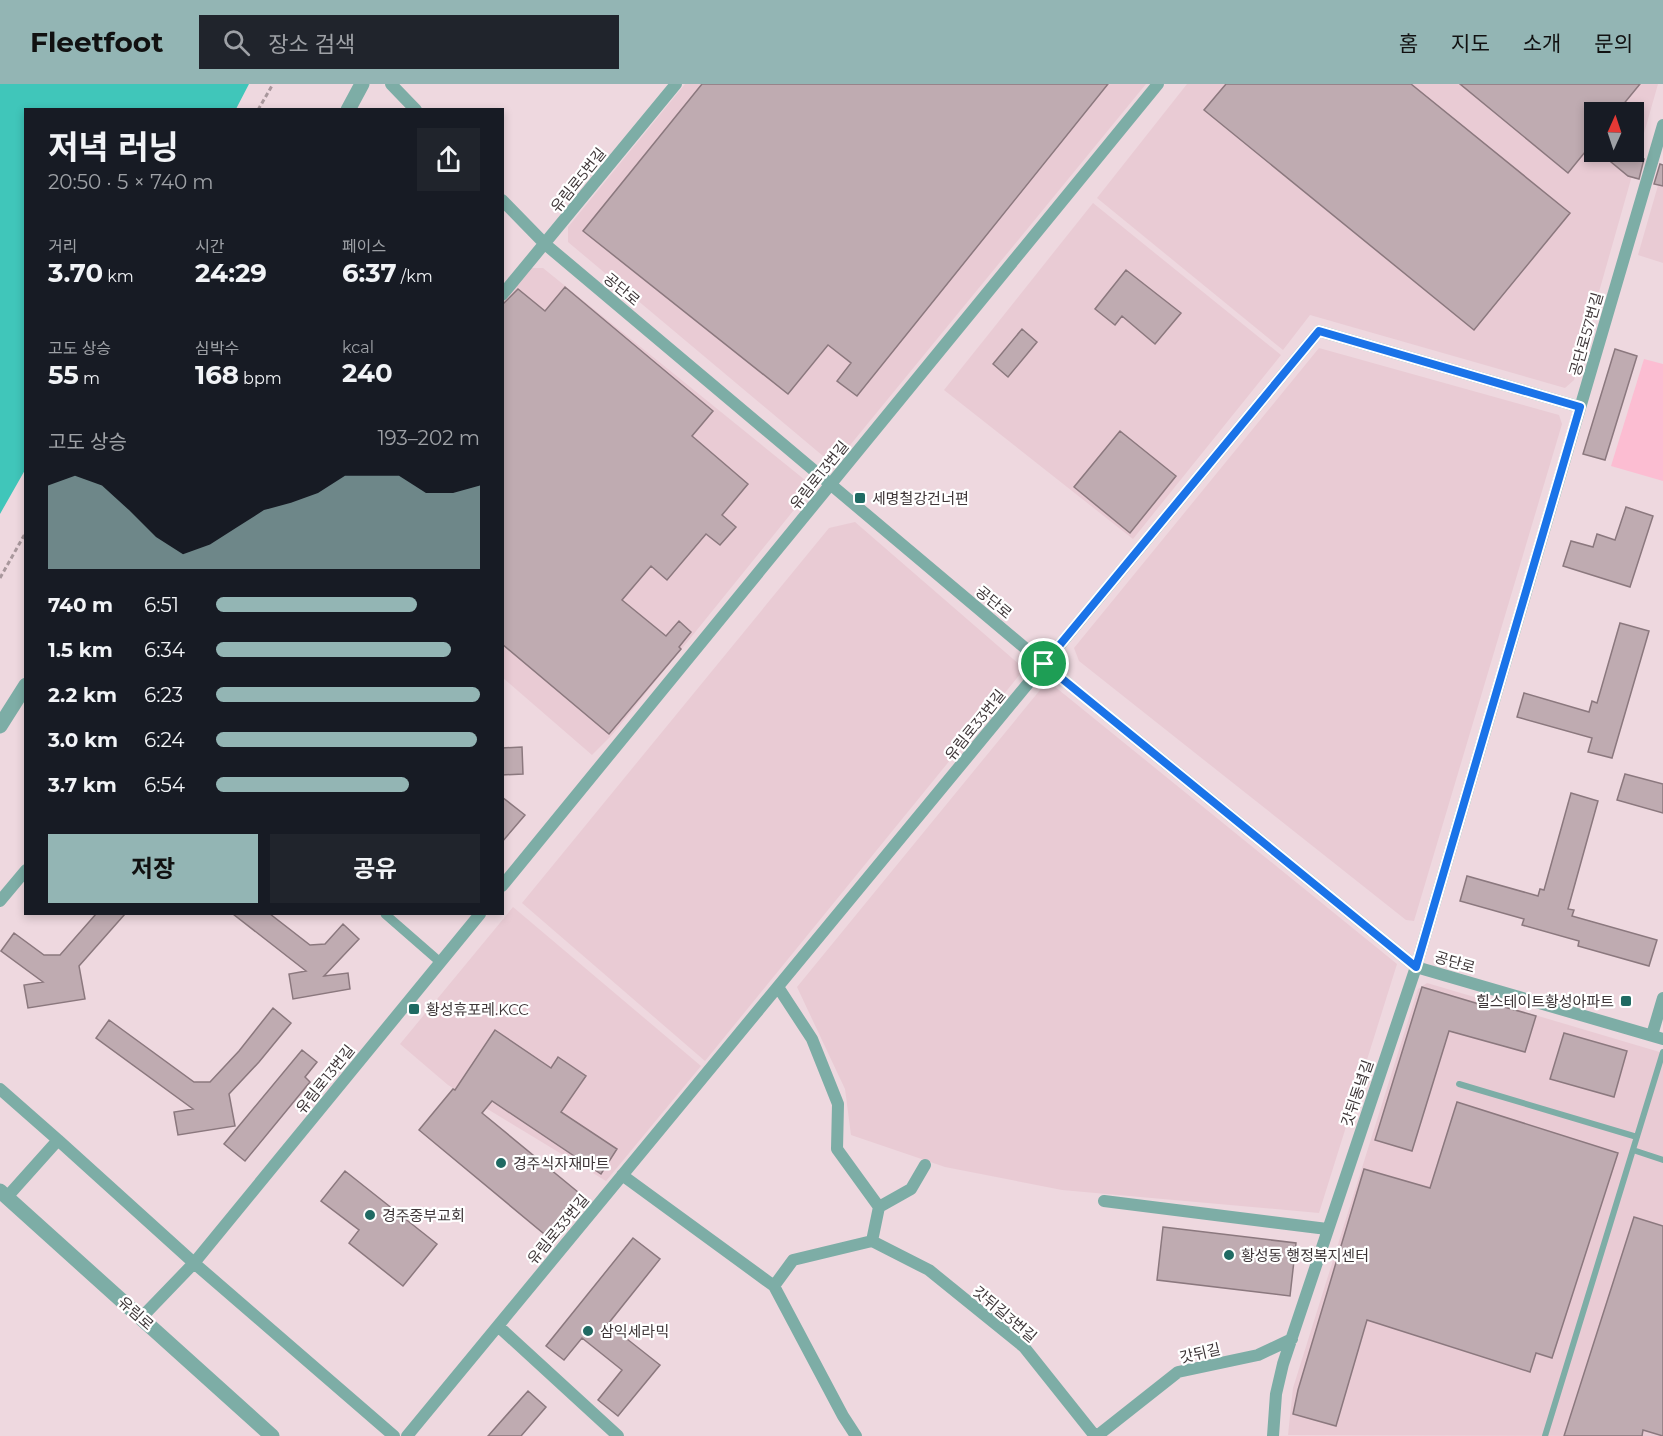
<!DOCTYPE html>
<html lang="ko">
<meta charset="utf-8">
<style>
body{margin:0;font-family:Montserrat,"Noto Sans KR",sans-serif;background:#20242c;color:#f1f3f6;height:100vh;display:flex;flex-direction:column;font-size:22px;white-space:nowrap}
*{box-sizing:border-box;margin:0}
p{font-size:20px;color:#9ea1a6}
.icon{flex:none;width:33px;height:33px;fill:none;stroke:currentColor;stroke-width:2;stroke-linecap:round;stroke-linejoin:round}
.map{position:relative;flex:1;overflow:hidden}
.side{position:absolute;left:24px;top:24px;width:480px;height:807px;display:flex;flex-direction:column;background:#171b24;border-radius:0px;box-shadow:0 3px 9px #0003}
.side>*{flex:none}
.needle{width:39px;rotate:3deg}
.controls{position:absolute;left:1584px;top:18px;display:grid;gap:12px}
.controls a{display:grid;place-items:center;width:60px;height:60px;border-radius:0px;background:#171b24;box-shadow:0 3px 9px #0003;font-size:30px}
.pin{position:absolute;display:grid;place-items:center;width:51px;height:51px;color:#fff;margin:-26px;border:3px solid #fff;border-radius:50%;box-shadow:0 2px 6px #0007}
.round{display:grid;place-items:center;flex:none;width:63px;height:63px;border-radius:0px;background:#20242c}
.head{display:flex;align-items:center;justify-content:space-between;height:102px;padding:0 24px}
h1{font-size:33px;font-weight:700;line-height:45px}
.figures{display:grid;grid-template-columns:repeat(3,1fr);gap:9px;height:102px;padding:6px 24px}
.figures div{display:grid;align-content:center}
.figures b{font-size:26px;font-weight:700}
.figures small{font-size:16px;font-weight:400}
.figures p{font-size:16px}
.chart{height:168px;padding:12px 24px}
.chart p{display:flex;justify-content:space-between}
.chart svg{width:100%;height:108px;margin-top:6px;fill:#93b5b4;opacity:.7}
.action{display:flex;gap:12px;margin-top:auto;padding:12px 24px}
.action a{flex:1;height:69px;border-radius:0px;background:#93b5b4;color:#111;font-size:24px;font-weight:700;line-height:69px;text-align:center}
.action a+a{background:#20242c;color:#f1f3f6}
ul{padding:0 24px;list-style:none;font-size:20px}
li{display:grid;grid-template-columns:96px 72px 1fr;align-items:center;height:45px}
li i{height:15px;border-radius:8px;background:#93b5b4}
header{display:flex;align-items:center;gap:36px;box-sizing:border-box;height:84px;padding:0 30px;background:#93b5b4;color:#111}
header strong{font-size:28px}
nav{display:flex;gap:33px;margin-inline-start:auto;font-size:21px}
.search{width:420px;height:54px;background:#20242c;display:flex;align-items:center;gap:15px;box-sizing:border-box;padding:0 21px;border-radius:0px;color:#9ea1a6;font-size:22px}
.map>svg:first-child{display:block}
.built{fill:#e9cbd4;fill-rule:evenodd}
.green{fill:#fcbdd2}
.water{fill:#40c6ba}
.building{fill:#bfabb1;stroke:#8b787e;stroke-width:1.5}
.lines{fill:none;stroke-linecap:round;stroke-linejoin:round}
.path{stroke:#a8979c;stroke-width:3;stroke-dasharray:4.5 3;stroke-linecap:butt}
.service{stroke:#7dada6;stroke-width:6}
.pedestrian{stroke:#7dada6;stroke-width:9}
.minor{stroke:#7dada6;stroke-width:12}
.tertiary{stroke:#7dada6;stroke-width:15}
.route-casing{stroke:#fff;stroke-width:12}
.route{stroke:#1a73e8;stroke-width:8}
.poi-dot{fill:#206a63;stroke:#fff;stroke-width:2}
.labels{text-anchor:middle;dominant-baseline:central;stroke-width:4.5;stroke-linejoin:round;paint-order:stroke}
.street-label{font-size:15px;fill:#3e3638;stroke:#fff}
.poi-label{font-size:15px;fill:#3e3638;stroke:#fff;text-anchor:start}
</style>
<header>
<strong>Fleetfoot</strong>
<div class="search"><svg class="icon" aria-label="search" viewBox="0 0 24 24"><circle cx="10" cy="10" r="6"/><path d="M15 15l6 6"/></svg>장소 검색</div>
<nav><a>홈</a><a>지도</a><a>소개</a><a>문의</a></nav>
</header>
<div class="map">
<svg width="1663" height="1352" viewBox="0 0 1663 1352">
<rect width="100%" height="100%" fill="#eed8df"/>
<path class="built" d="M685,0H1146L842,371L823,372L568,158V143Z
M1187,0H1658L1574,296L1565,304L1310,231L1283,266L1097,114ZM1594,28H1634V68H1594Z
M1663,84V179L1638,171Z
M1093,119L1281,271L1133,455L944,306Z
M531,184H543L805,396L806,411L612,651L592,671L503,594V219Z
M1319,264L1559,331L1562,340L1414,837L1406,836L1079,577L1074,564Z
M855,438L1019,580L1021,589L705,977L522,819L829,444Z
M1054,602L1397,880L1319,1129L1062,1106L945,1083L851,1051L845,1005L797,903L1040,606Z
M513,823L701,982L606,1097L448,1001L400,960Z
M1427,899L1663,969V1352L1288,1351L1293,1304L1418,905Z"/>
<path class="green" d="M1644,275L1663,280V397L1611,382Z"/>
<path class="water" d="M0,0H249L236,25L26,26L25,386L0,430Z"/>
<path class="building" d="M702,0H1108L857,312L837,297L851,279L828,261L788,310L583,147Z
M1226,0H1411L1570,129L1474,246L1204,26Z
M1460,0H1640L1617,28H1594V57L1568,89Z
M1599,68H1631L1638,73L1644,75L1639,95L1628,92Z
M1660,80L1663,81V102L1654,100Z
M1126,186L1181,229L1155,260L1122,232L1115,241L1095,225Z
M565,203L713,327L692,352L748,400L722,431L736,443L720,461L706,450L667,496L651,482L622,516L666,552L679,537L691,548L679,563L681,565L609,650L502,560V221L518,205L545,227Z
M1022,245L1037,258L1008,293L993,280Z
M1615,265L1637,272L1605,376L1583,370Z
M1120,347L1176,392L1130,449L1074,403Z
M1626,423L1653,432L1630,503L1563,482L1571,457L1593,463L1597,450L1615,456Z
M1620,539L1649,547L1612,674L1588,668L1592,654L1517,633L1524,609L1589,628L1592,617L1597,619Z
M522,663L523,690L502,691V664Z
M1625,690L1663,700V729L1617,716Z
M1571,709L1598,717L1568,825L1574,826L1572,832L1657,856L1649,882L1578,862L1579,857L1522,841L1524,835L1460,817L1467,792L1538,812L1540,805L1544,806Z
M502,713L525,731L502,758Z
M96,830H125L79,882L85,915L28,924L24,901L43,898L1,867L14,849L44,871H60Z
M233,830H270L310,861L325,860L343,840L359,855L324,892L348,889L350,905L293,915L289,890L306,887Z
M1422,903L1479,920L1480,916L1536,932L1525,968L1449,947L1412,1067L1375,1056Z
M273,924L291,939L259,978L229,1010L235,1042L178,1051L174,1028L193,1025L96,954L109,936L194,998H210L239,967Z
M495,946L551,984L558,973L586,992L561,1028L617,1065L601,1090L492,1017L482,1029L584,1113L549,1154L419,1046L453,1005L455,1006Z
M1564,949L1627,967L1614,1013L1550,995Z
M302,966L317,978L305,993L310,998L245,1077L224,1060Z
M1457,1018L1618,1069L1552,1274L1536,1269L1530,1288L1367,1236L1336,1342L1293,1330L1298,1306L1364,1085L1430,1104Z
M345,1087L437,1160L403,1202L349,1159L359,1146L321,1117Z
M1634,1133L1663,1142V1352L1643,1346L1642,1352H1564Z
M1163,1143L1296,1159L1290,1212L1157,1196Z
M633,1154L660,1175L608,1240L660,1281L618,1332L598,1316L622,1286L582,1254L564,1276L546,1262Z
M528,1307L546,1323L521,1352H488Z"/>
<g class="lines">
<path class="path" d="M258,26L273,0
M0,494L26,448"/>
<path class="service" d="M1459,1000L1637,1053
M1633,1066L1663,1076
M1545,1352L1663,968"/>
<path class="pedestrian" d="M385,830L440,878"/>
<path class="minor" d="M391,0L416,26
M502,116L545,160L1044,580L1416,883L1663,955
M502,211L676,0
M502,802L1158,0
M0,817L26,786
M778,903L812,955L838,1020L837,1065L879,1123
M1652,951L1663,914
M0,1005L58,1056
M622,1091L774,1202L843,1332L856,1352
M7,1113L58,1056L194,1179L394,1352
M1104,1117L1327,1145
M872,1157L879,1123L911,1105L925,1081
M774,1202L793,1176L872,1157L929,1186L1024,1263L1095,1352
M141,1234L194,1179L480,830
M498,1242L618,1352
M407,1352L1319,247L1580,323
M1097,1352L1178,1288L1258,1271L1292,1255
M1273,1352L1276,1310L1283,1280L1416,883L1663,41"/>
<path class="tertiary" d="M348,26L362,0
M0,642L26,601
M0,1107L272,1352"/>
</g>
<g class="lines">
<defs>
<path id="route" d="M1319,247L1580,323L1416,883L1044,580Z"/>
</defs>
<use href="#route" class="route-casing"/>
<use href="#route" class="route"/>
</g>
<g class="poi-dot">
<rect x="854" y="408" width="12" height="12" rx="3"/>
<rect x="1620" y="911" width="12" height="12" rx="3"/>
<rect x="408" y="919" width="12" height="12" rx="3"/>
<circle cx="501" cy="1079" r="6"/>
<circle cx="370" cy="1131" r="6"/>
<circle cx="1229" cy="1171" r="6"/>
<circle cx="588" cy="1247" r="6"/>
</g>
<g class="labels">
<g class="street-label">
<text transform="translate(578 96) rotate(-51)">유림로5번길</text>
<text transform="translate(622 205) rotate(40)">공단로</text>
<text transform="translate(1586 250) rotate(-74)">공단로57번길</text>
<text transform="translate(819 391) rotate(-51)">유림로13번길</text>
<text transform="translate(994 518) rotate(40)">공단로</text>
<text transform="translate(975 641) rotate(-51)">유림로33번길</text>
<text transform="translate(1455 878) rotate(16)">공단로</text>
<text transform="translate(325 995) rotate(-51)">유림로13번길</text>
<text transform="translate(1357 1009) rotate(-71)">갓뒤동녘길</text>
<text transform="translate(558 1145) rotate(-50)">유림로33번길</text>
<text transform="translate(136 1229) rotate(42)">유림로</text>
<text transform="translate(1005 1230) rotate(40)">갓뒤길3번길</text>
<text transform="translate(1200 1269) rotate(-13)">갓뒤길</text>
</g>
<g class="poi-label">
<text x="872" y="414">세명철강건너편</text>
<text x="1614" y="917" text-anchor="end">힐스테이트황성아파트</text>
<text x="426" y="925">황성휴포레.KCC</text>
<text x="513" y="1079">경주식자재마트</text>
<text x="382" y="1131">경주중부교회</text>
<text x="1241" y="1171">황성동 행정복지센터</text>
<text x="600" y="1247">삼익세라믹</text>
</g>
</g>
</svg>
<div class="controls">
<a><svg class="needle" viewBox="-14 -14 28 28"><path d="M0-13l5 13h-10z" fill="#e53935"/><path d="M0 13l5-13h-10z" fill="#9ea1a6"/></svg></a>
</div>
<div class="pin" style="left:1044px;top:580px;background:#1e9e55"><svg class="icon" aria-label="arrive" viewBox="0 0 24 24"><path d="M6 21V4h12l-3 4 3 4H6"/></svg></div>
<section class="side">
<div class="head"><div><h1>저녁 러닝</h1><p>20:50 · 5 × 740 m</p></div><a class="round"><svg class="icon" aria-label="share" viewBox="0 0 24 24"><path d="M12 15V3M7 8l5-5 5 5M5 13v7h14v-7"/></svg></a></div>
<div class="figures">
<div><p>거리</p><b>3.70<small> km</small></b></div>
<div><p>시간</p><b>24:29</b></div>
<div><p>페이스</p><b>6:37<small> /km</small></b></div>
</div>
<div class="figures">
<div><p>고도 상승</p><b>55<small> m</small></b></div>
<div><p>심박수</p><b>168<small> bpm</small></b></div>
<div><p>kcal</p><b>240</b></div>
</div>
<div class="chart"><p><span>고도 상승</span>193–202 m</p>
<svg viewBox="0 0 160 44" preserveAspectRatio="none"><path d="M0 44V10L10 6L20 10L30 20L40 31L50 38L60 34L70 27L80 20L90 17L100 13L110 6L120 6L130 6L140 13L150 13L160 10V44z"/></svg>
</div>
<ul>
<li><b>740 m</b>6:51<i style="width:76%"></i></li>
<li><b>1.5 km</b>6:34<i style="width:89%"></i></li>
<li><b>2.2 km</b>6:23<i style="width:100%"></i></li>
<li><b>3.0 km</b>6:24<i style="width:99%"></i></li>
<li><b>3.7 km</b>6:54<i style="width:73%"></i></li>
</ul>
<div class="action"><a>저장</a><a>공유</a></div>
</section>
</div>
